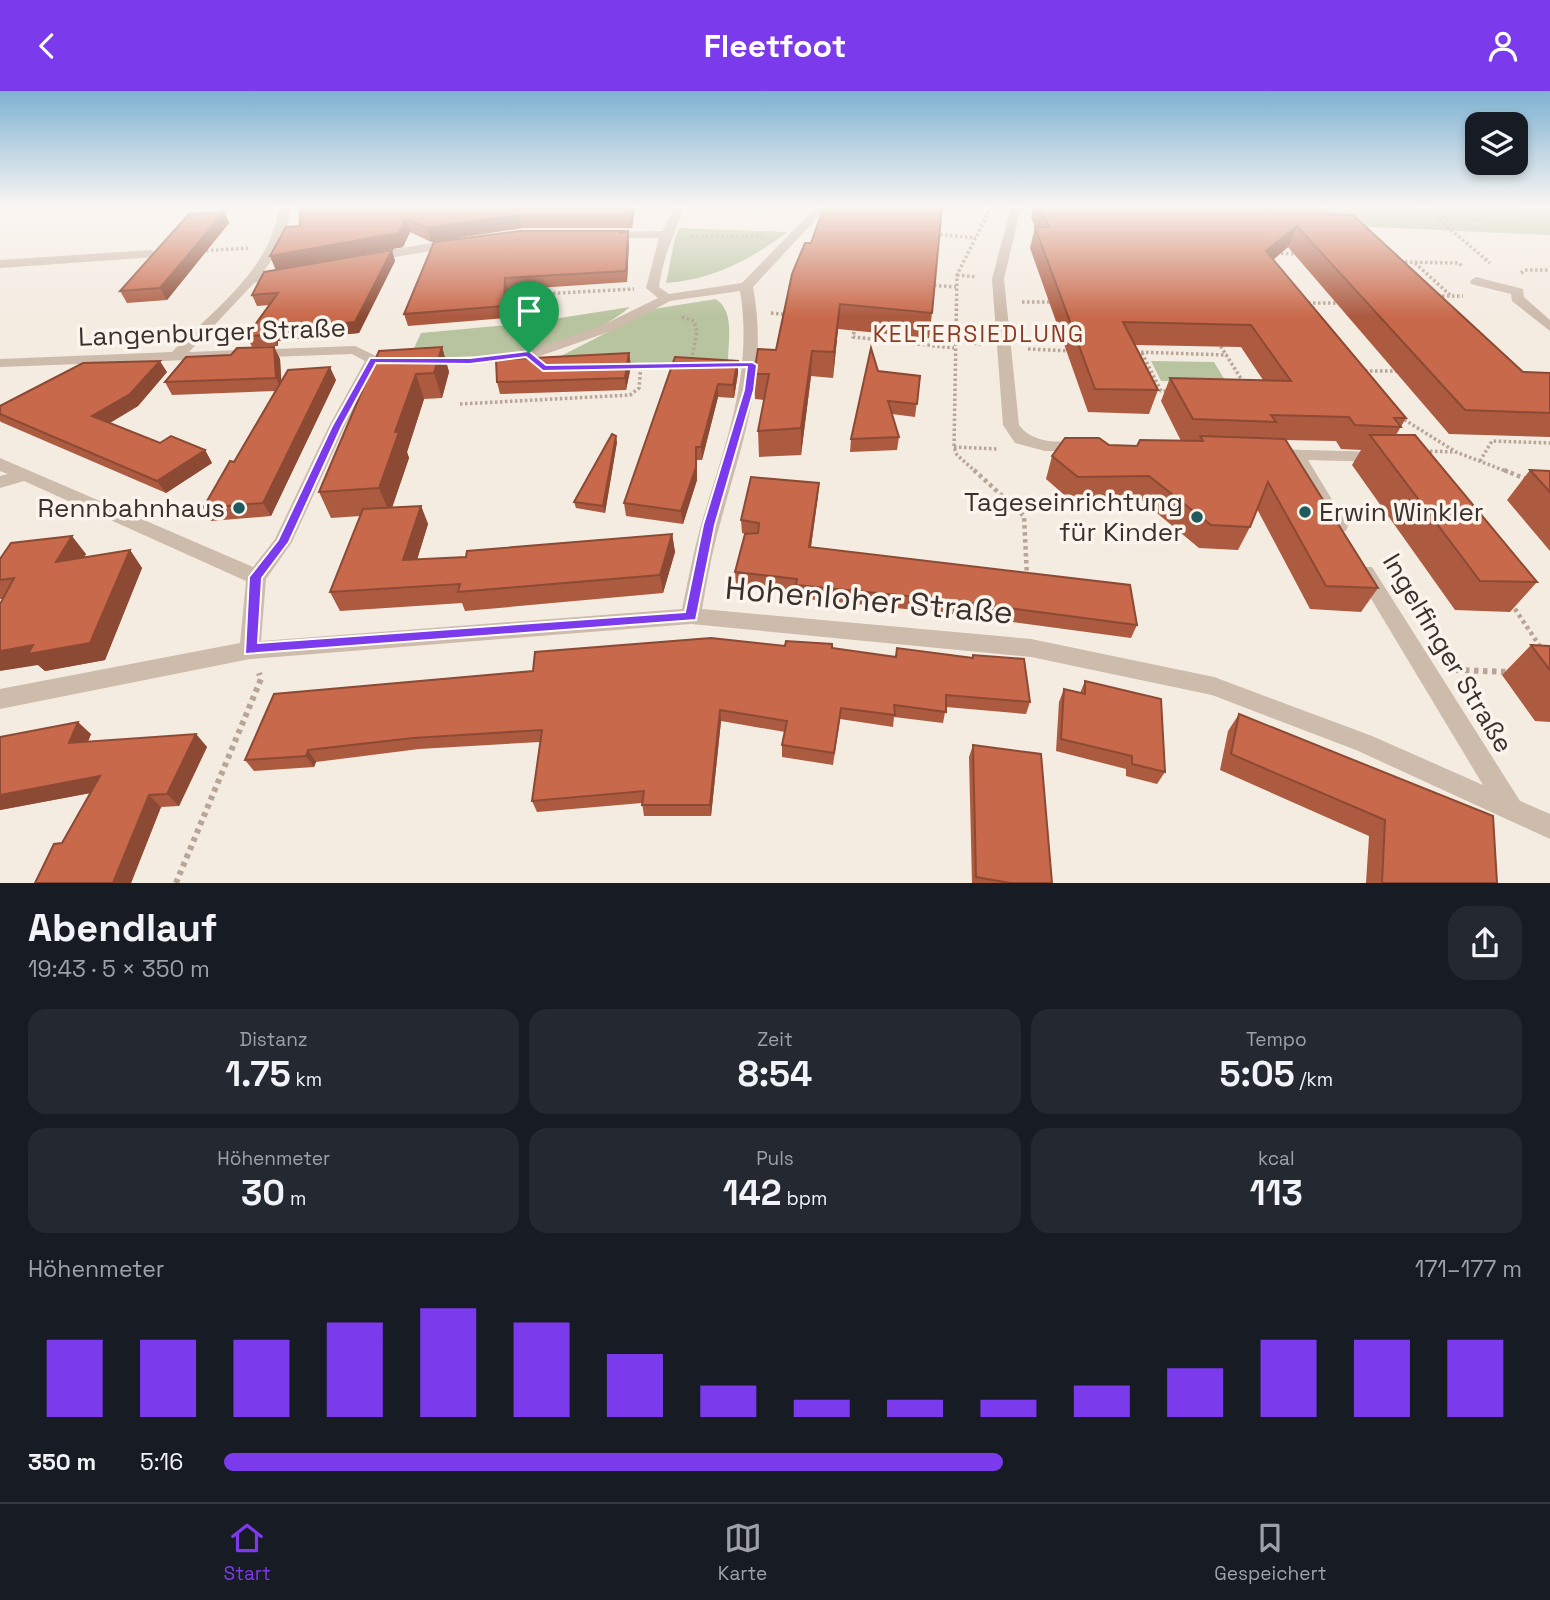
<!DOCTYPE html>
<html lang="de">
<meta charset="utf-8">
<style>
body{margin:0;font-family:"Space Grotesk",sans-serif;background:#242831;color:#f1f3f6;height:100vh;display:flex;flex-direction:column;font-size:26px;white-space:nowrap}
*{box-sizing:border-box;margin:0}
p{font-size:23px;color:#9ea1a6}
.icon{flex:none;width:38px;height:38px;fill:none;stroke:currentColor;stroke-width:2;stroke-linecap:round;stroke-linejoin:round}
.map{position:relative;height:792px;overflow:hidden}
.drawer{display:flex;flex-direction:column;background:#171b24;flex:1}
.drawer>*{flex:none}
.controls{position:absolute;left:1465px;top:21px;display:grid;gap:14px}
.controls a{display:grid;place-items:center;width:63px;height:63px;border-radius:14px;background:#171b24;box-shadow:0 4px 10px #0003;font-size:35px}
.pin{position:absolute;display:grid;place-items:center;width:60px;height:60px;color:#fff;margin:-72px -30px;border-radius:50% 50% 50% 0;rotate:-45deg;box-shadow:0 0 7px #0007}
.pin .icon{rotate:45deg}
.round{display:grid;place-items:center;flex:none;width:74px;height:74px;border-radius:21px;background:#242831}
.head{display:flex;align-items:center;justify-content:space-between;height:119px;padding:0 28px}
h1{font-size:38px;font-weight:600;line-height:52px}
.figures{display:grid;grid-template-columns:repeat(3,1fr);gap:10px;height:119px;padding:7px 28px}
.figures div{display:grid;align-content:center;border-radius:18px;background:#242831;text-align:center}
.figures b{font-size:35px;font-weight:600}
.figures small{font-size:19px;font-weight:400}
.figures p{font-size:19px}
.chart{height:196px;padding:14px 28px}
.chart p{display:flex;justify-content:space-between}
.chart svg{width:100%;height:126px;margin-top:7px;stroke:#7c3aed;stroke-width:6}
ul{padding:0 28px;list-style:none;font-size:23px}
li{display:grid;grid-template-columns:112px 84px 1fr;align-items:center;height:52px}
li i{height:18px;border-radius:9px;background:#7c3aed}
header{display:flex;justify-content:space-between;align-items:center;height:91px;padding:0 28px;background:#7c3aed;color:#fff;font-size:32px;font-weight:600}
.dock{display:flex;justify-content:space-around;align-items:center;height:98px;border-top:2px solid #363941;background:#171b24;font-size:19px;color:#9ea1a6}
.dock a{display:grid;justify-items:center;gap:4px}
.dock .active{color:#7c3aed}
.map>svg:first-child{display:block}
.green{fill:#b8c4a0}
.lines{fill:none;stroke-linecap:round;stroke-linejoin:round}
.path-far2{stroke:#b9a596;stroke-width:3.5;stroke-dasharray:2.5 2.5;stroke-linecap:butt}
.path-far1{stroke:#b9a596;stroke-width:4.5;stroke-dasharray:3.5 3.5;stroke-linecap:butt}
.path{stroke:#b9a596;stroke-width:6;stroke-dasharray:4.5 4.5;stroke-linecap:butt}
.minor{fill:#cdbbac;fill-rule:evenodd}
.wall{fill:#ac5a40}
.shaded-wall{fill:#8c4a34}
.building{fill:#c8694b;stroke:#8c4a34;stroke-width:2}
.route{fill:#7c3aed;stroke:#fff;stroke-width:2;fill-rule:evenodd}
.poi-dot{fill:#1f5a5e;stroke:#fbf5ee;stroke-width:2.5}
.labels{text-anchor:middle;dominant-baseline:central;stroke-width:7;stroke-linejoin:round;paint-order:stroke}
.far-neighbourhood-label{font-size:23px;letter-spacing:2px;fill:#8c3b22;stroke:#fbf5ee}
.street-label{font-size:26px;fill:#3b302b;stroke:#fbf5ee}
.poi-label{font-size:26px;fill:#3b302b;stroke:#fbf5ee;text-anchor:end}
.near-street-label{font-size:32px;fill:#3b302b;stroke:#fbf5ee}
</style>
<header><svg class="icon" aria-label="back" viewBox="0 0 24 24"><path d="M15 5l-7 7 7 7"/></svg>Fleetfoot<svg class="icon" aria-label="person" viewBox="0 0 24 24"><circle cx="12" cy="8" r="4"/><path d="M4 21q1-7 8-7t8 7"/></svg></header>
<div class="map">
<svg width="1550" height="792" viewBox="0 0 1550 792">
<rect width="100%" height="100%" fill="#f4ebe1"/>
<path class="green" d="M1238,116L1550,118V144L1242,130Z
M680,137L787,141C751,169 711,189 666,192L675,147Z
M716,208C735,221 728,250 728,270L598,274L559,266L653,218Z
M630,216C569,266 485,267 410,266L421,242L528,232Z
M1151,270L1214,271L1226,291L1161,290Z"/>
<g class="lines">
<path class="path-far2" d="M1424,116L1490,172
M1437,126L1522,132
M935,143L976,147
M691,145H766
M201,160L248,157
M1276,162L1299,163
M1400,171L1459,172L1463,176
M1415,172L1450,204
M1521,182L1525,179H1550
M957,184L977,186
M929,194L956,196
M503,205L634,198
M1437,205H1463
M1022,211H1055
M1303,212H1340
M771,222L790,224
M682,226L694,230L697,241L691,271
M855,236L853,246L954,257
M954,250L981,253
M1218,251L1245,294
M1028,258L1071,260
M1136,261L1227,264
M1142,262L1161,300H1170
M1360,280H1400
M460,313L630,304L639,297L641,274H677
M1400,326L1456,361L1508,381
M954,356L999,358
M1425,360L1455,361
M1480,370L1492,350L1550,352
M976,381L957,364L954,356L957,184L991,116"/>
<path class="path-far1" d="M974,379L1024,425L1027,486
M1504,379L1526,388
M1511,512L1543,560"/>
<path class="path" d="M1456,579L1510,581
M176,792L261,588L259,582"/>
<path class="minor" d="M279,116H290C289,142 278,163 261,183L282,178L288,182L254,192L189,261L355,255L376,265L396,266L403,270L396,274H378L345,335L292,451L266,488L261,550L682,518C688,490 693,462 701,434C724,356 754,282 740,200L670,210L617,238L540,265L470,274H424L417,270L424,266H470L538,257L607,232L658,207L646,197L659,147H605L601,145V141L662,140L675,116H685C674,142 663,166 659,196L669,203L742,192L816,116H827L753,196C769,282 742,351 720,433C712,461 707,490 702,518L1031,548L1214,586L1372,645L1483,694L1355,481L1358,476H1372L1520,710L1550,723V748L1356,659L1212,604L1031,566L691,533L250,568L0,618V598L240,552L246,490L24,390L0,397V385L8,383L0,380V367L253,476L275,448L329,335L365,270L352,263L0,276V268L172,261C214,219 272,177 279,116Z
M1011,116H1026L1020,120L1004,188L1019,334C1034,354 1059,350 1082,351L1088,352L1090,356L1088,360H1045L1015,352L1003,334L992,188Z
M1525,116H1548L1542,119Z
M455,148L461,152L459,155L372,170L366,166L372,162Z
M151,159L157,163L155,166L0,177V169Z
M1476,186L1523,198L1524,206L1550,229V240L1512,210L1511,203L1471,193L1470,190Z
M1270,358L1379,361L1387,366L1379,371L1308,369L1348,435L1346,440H1332L1291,369L1264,367L1262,363Z"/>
</g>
<path class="wall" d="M300,116H635L632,137H522L431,151L410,141L403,156L276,179L270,165L300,135Z
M1033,116H1304L1327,123L1523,281L1550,282V346L1449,343L1288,156L1273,169L1406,327L1396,344L1537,491L1510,521L1455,519L1352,374L1361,359L1341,358L1336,350L1285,349L1378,497L1361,521L1310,518L1257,418L1250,436L1238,459L1199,457L1140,408L1070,409L1046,388L1052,365L1109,354L1137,355L1181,350L1161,310L1170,287L1263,289L1241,256L1135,254L1158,299L1149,323L1088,321L1030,157L1035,136L1031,126Z
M224,121L229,132L167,209L127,212L120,200Z
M622,141L629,151L627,191L508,199L506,227L408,235L404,223Z
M395,170L359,242L278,250V255L252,256L247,245L270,214L257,215L252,204Z
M792,183L932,222L929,247L838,238L833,287L811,285L801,364L759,366L758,340L764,309L755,308L754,283L776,259Z
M274,256L280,268L281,290L336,289L271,425L211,430L203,417L234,371L275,300L172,304L165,291L231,264Z
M442,256L449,281L442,307L424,308L407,361L409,367L392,416L421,415L428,433L417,469L466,466L672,443L675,461L663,502L465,520L462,512L340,520L330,501L360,425L331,427L319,401L379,260Z
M629,262L631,275L626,299L500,303L497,291Z
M675,266L738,282L734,307L718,306L702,369H697V389L683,433L626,425L624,412Z
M878,280L920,285L915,326L892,323L899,346L897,359L850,361L851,348Z
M167,281L138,315L110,332L160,352L205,359L212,372L166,402L1,331L0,330V315Z
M617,351L605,422L576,417L574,411Z
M1530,379L1550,380V460L1507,409Z
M818,405L811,456L1137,534L1131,547L945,522L796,507V501L736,494L735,481L745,443L742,442L741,429Z
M130,459L142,477L105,569L45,580L38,574L2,508H0V468L86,463L84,467Z
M1531,554L1550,555V631L1535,630L1502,584Z
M785,555L832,557L895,566L897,557L973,567V564L1030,611L1026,623L946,616L943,632L894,626L893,636L840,628L833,674L782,666V654L785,641L721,630L711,725H644L642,712L537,721L532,710L540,651L419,658L316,671L314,676L254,680L245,669L533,580Z
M1085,590L1165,681L1157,693L1126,685V678L1056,660L1059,611L1064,598L1080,602Z
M1239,623L1497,792H1366L1369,745L1220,679L1228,640Z
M91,643L88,651L196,643L207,656L179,715L161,716L131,792H35L62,752L90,702L0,719V646Z
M973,654L1052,792H972L969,666Z"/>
<path class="shaded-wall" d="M632,116H635L632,137L630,124Z
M224,121L229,132L167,209L160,197Z
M519,124L522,137L431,151L427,137Z
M406,128L410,141L403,156L276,179L270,165Z
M1297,135L1288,156L1257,182L1266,160Z
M628,140L629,151L627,191L626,180Z
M392,159L395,170L359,242L278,250V255L273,244V239Z
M505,187L508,199L506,227L504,215Z
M840,213L838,238L833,287L834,261Z
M274,256L280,268L282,300L276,287Z
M442,256L449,281L442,307L434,282Z
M812,260L811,285L801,364V337Z
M629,262L631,275L626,299L625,287Z
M160,270L167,281L138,315L101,337L92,325Z
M738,270V282L734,307L733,294Z
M330,276L336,289L271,425L263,412Z
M416,283L424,308L407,361L409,367L390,423L379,397L395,341Z
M718,293V306L702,369L701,356Z
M616,345L617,351L605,422L603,415Z
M696,356L697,389L683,433L681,420Z
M205,359L212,372L166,402L157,390Z
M819,392L818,405L809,469V456Z
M421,415L428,433L411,488L403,469Z
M672,443L675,461L663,502L660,484Z
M72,445L86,463L70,489L56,471Z
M130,459L142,477L105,569L45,580L38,574L0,580V560Z
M720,619L721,630L711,725L710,714Z
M78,631L91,643L82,664L69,652Z
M196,643L207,656L179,715L167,703Z
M308,659L316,671L314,676L306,665Z
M100,685L112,698L0,719V704Z
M149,704L161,716L131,792H113Z"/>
<path class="building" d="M300,116H632L630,124H519L427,137L406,128L398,142L270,165L286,136L300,135Z
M824,116H942L932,222L840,213L834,261L812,260L801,337L758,340L769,283H754L758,258L776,259L792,183L805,152H811Z
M1040,116H1321L1327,123L1353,124L1523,281L1550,282V322L1465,319L1297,135L1266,160L1406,327H1394L1401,336L1355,334L1349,326L1271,324L1276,331L1193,328L1170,287L1291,290L1251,234L1123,231L1158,299L1095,298L1035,136H1049Z
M224,121L160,197L120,200L189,123Z
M520,140H622L619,142L628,140L626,180L505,187L504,215L404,223L434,151Z
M392,159L355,231L273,239V244L247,245L278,202L252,204L264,181Z
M274,256L276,287L165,291L186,266L231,264L237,257Z
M442,256L434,282L416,283L395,341H399L379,397L319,401L379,260Z
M871,257L878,280L920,285L917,313L888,310L899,346L851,348Z
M629,262L625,287L497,291L496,269Z
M675,266L738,270L733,294L718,293L701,356H696V376L681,420L624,412Z
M160,270L130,303L92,325L160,352L171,345L205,359L157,390L0,323V315L83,272Z
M330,276L263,412L203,417L230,370L234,371L288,279Z
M612,343L616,345L603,415L574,411Z
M1370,344H1415L1537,491L1480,490Z
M1200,345L1285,348L1378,497L1326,495L1268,391L1250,436L1211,434L1149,385L1078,386L1052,365L1065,347H1099L1109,354L1137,355L1140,349L1203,350Z
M1530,379L1550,380V401Z
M751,386L819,392L809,456L1130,494L1137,534L948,509L796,494L797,488L735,481L745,443L758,442L759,432L741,429Z
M421,415L403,469L466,466L467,460L672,443L660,484L458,501L460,493L330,501L363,418Z
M72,445L56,471L130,459L90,552L28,563L33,554L0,560V513L14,487L0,489V468L11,452Z
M711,547L785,555L786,550L832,553V557L896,566L897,557L973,567V564L1024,568L1030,611L946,604V621L894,614L895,624L841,617L834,662L782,654L787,630L720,619L710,714H642L644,700L532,710L542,639L413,647L308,659L306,665L245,669L274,603L533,580L535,561Z
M1531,554L1550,555V579Z
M1085,590L1161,608L1165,681L1132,673V665L1061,648L1064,598L1085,603Z
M1239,623L1493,725L1497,792H1382L1385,729L1231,663Z
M78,631L69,652L196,643L167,703L149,704L113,792H35L54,753L62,752L100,685L0,704V646Z
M973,654L1041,663L1052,792H1010L976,786Z"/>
<linearGradient id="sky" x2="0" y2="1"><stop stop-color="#7eb2d2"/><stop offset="0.51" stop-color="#faf6f2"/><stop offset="1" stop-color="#faf6f2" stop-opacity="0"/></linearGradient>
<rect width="1550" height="226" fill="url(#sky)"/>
<path class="route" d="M529,260L546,274L752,271L757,274L754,299L715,434L696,529L245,563L249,486L278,449L332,335L370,267H470ZM526,266L543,280L747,276L744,299L703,434L685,521L258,552L262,487L289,451L342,335L376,272L470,273Z"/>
<g class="poi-dot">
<circle cx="239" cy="417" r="7"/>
<circle cx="1305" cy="421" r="7"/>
<circle cx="1197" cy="426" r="7"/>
</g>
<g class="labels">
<g class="far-neighbourhood-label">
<text x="979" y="243">KELTERSIEDLUNG</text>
</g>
<g class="street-label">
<text transform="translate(212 241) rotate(-2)">Langenburger Straße</text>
<text transform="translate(1448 562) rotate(59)">Ingelfinger Straße</text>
</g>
<g class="poi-label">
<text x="1183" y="411">Tageseinrichtung<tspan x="1183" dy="30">für Kinder</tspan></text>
<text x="225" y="417">Rennbahnhaus</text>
<text x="1319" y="421" text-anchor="start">Erwin Winkler</text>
</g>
<g class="near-street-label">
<text transform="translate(869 509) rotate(5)">Hohenloher Straße</text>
</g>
</g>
</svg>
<div class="controls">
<a><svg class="icon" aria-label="layers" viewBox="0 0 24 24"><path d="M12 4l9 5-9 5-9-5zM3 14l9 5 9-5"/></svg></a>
</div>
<div class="pin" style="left:529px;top:262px;background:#1e9e55"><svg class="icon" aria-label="arrive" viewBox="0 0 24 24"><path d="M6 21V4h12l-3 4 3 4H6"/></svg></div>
</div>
<section class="drawer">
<div class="head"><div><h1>Abendlauf</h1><p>19:43 · 5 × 350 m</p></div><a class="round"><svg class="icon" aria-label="share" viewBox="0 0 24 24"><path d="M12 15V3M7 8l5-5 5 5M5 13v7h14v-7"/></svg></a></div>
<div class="figures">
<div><p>Distanz</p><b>1.75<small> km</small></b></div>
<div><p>Zeit</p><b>8:54</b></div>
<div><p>Tempo</p><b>5:05<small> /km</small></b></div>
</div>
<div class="figures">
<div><p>Höhenmeter</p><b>30<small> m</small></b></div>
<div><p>Puls</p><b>142<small> bpm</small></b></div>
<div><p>kcal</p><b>113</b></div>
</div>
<div class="chart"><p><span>Höhenmeter</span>171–177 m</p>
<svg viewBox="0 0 160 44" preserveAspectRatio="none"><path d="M5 44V17M15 44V17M25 44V17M35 44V11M45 44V6M55 44V11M65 44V22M75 44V33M85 44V38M95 44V38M105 44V38M115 44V33M125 44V27M135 44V17M145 44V17M155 44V17"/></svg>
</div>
<ul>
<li><b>350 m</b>5:16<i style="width:60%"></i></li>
</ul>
</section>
<nav class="dock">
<a class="active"><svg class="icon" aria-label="home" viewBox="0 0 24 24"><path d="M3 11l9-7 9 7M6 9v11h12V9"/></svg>Start</a>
<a><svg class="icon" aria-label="map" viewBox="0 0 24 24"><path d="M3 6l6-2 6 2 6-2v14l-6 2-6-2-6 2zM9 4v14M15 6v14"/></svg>Karte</a>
<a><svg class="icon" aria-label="saved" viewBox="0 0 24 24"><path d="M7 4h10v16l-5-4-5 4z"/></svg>Gespeichert</a>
</nav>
